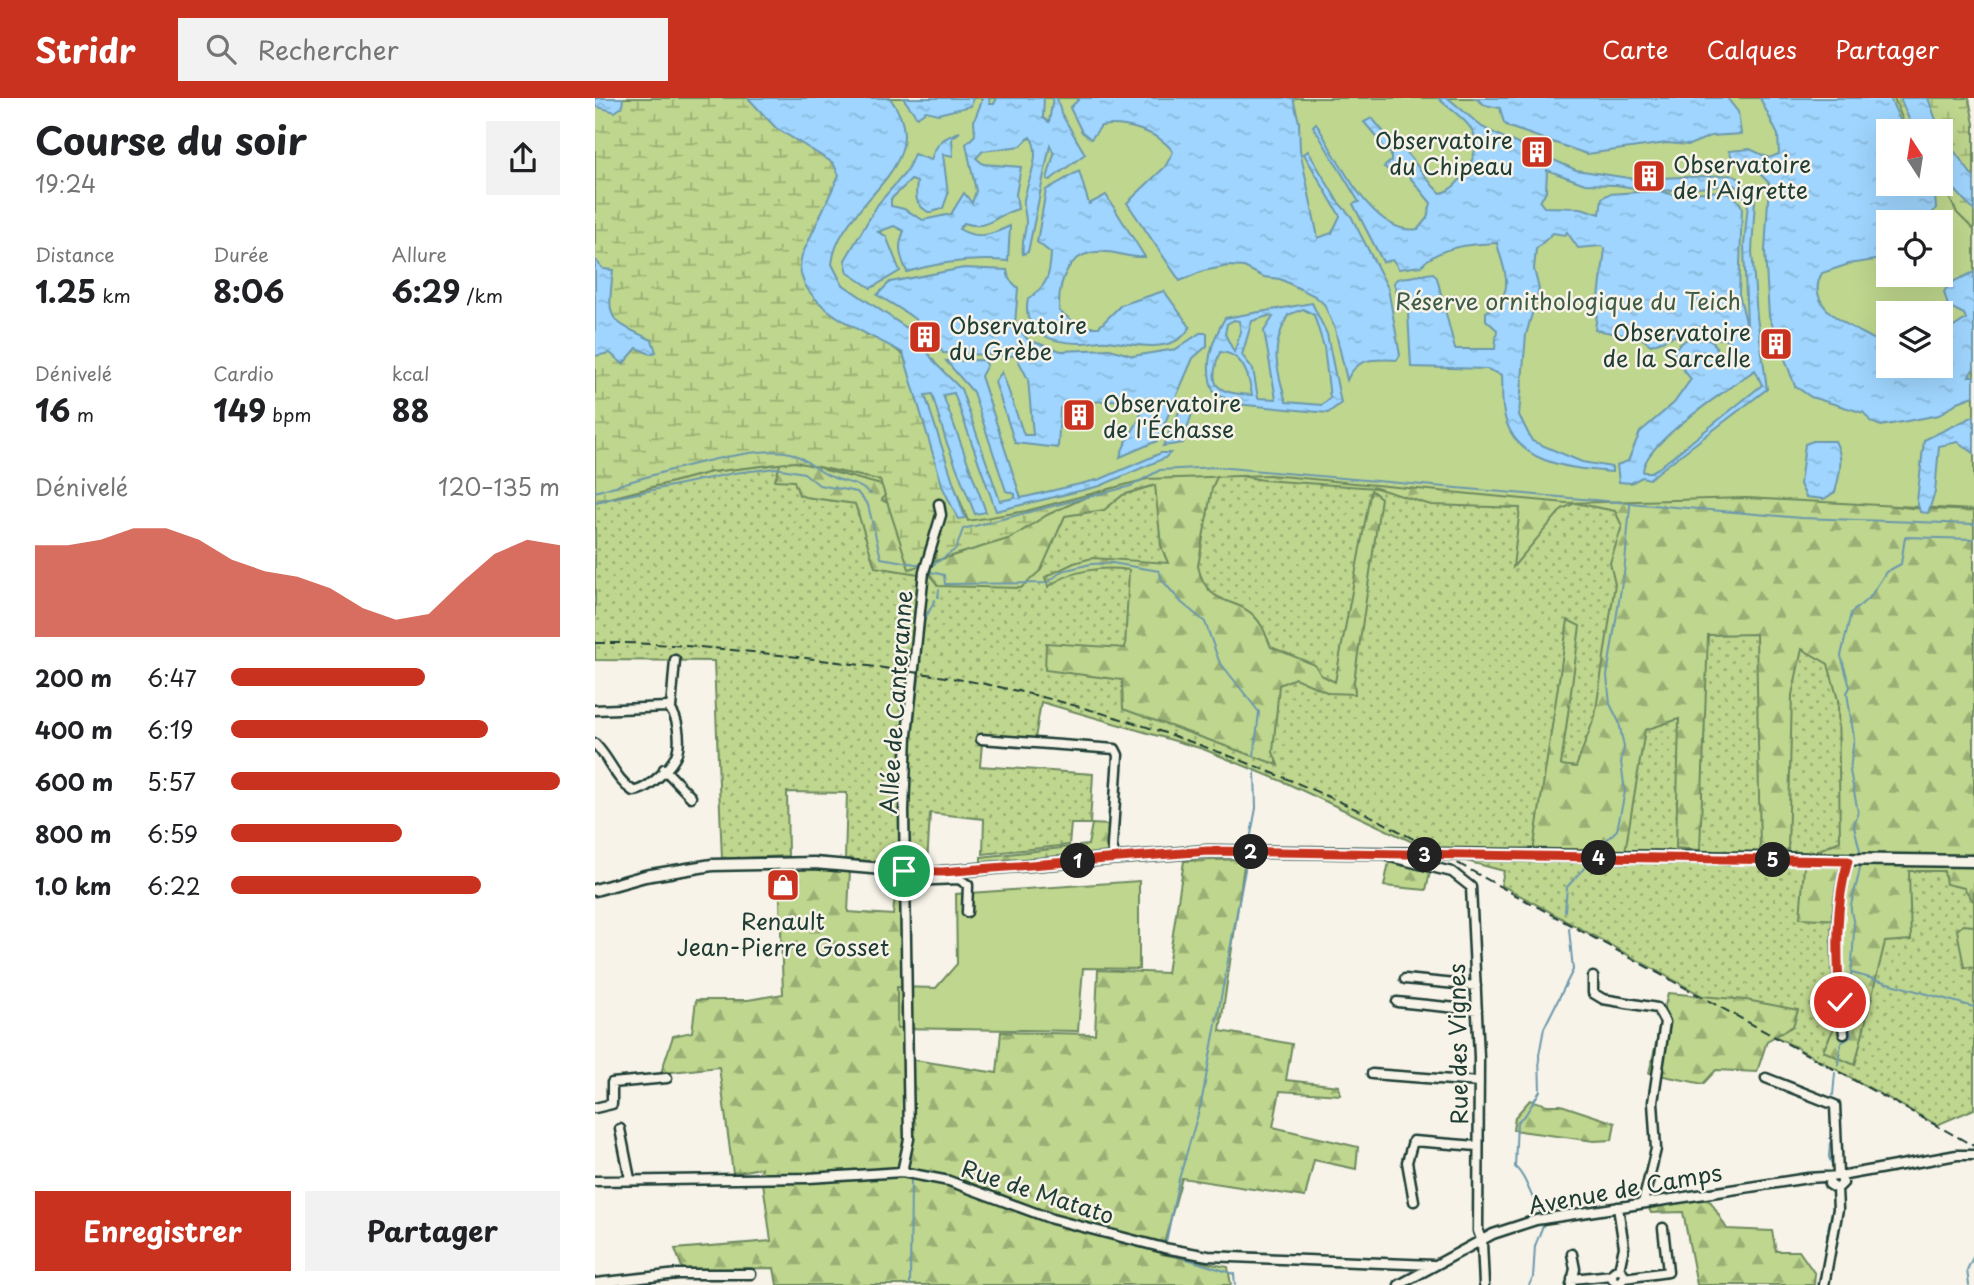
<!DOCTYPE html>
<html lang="fr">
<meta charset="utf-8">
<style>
body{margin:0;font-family:"Playpen Sans",sans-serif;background:#f2f2f2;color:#202124;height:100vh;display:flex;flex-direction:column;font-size:26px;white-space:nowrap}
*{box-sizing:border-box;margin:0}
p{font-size:23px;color:#757577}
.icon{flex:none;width:38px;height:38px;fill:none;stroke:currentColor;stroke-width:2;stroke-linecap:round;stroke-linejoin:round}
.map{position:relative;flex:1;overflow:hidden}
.panel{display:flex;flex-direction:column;background:#fff;width:595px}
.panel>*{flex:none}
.needle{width:46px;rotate:348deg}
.buttons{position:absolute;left:1281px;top:21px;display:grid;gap:14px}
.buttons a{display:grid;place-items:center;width:77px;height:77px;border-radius:0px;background:#fff;box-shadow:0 7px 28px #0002;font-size:35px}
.pin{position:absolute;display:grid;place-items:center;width:60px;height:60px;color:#fff;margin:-30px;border:4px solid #fff;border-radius:50%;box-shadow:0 2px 7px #0007}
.km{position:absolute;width:35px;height:35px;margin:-18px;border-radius:50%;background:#222;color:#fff;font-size:19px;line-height:35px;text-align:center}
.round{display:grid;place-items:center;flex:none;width:74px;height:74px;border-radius:0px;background:#f2f2f2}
.head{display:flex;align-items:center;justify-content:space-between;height:119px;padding:0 35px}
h1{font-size:38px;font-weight:700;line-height:52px}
.metrics{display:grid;grid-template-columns:repeat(3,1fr);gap:10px;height:119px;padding:7px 35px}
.metrics div{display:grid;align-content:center}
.metrics b{font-size:30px;font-weight:700}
.metrics small{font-size:19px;font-weight:400}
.metrics p{font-size:19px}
.chart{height:196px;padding:14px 35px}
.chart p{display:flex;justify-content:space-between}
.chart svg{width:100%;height:126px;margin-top:7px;fill:#c8321e;opacity:.7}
.cta{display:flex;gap:14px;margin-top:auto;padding:14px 35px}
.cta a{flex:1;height:80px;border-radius:0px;background:#c8321e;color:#fff;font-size:28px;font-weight:700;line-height:80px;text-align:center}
.cta a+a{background:#f2f2f2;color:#202124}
ul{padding:0 35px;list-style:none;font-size:23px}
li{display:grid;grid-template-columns:112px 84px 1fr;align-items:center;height:52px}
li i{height:18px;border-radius:9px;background:#c8321e}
header{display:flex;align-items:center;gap:42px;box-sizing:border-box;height:98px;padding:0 35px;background:#c8321e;color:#fff}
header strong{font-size:33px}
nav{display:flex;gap:38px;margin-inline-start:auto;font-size:24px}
.search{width:490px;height:63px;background:#f2f2f2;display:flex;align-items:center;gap:18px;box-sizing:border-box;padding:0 24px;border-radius:0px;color:#757577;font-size:26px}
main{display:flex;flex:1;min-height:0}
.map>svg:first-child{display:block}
.grass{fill:url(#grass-dots);stroke:#6e8a60;stroke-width:2}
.forest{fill:url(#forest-firs);stroke:#6e8a60;stroke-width:2}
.wetland{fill:url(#wetland-marsh);stroke:#6e8a60;stroke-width:2}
.park{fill:#bed68d;stroke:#6e8a60;stroke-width:2;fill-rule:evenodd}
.water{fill:url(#water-ripples);stroke:#6c98ad;stroke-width:2;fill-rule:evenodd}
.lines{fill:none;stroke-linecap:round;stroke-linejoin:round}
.stream{stroke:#6c98ad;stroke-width:2}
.minor-casing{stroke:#1f3d34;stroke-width:13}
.major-casing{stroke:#1f3d34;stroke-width:15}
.minor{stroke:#f7f3e8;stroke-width:8}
.major{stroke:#f7f3e8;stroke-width:10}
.rail{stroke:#1f3d34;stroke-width:2;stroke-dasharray:10 5;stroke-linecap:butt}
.route-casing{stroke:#fff;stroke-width:14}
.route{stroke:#c8321e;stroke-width:9}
.labels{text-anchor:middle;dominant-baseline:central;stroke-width:5;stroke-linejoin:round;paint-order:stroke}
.poi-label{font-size:23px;fill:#1f3d34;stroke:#f7f3e8;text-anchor:start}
.park-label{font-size:23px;fill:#3f5c46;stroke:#f7f3e8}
.street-label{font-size:23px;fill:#1f3d34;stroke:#f7f3e8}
</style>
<header>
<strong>Stridr</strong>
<div class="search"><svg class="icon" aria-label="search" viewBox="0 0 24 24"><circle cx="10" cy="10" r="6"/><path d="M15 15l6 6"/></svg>Rechercher</div>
<nav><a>Carte</a><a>Calques</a><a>Partager</a></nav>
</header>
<main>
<section class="panel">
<div class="head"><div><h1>Course du soir</h1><p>19:24</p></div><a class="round"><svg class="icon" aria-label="share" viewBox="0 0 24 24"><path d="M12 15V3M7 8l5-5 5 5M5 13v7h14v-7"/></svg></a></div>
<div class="metrics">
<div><p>Distance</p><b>1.25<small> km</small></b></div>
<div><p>Durée</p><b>8:06</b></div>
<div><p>Allure</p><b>6:29<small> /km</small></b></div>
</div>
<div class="metrics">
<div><p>Dénivelé</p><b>16<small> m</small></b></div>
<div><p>Cardio</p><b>149<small> bpm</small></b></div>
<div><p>kcal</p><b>88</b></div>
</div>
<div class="chart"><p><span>Dénivelé</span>120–135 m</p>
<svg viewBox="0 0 160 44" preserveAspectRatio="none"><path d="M0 44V12L10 12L20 10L30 6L40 6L50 10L60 17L70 21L80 23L90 27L100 34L110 38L120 36L130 25L140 15L150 10L160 12V44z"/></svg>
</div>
<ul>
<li><b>200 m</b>6:47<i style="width:59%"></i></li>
<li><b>400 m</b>6:19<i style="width:78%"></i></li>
<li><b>600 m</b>5:57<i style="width:100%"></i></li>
<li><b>800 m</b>6:59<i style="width:52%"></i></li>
<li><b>1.0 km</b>6:22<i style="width:76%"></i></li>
</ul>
<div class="cta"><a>Enregistrer</a><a>Partager</a></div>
</section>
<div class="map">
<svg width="1379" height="1187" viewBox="0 0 1379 1187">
<defs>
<pattern id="grass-dots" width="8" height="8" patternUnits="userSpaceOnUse" patternTransform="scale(1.75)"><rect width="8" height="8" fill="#bed68d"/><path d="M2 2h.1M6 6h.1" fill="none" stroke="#9aaf74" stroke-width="1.8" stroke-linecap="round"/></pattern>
<pattern id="forest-firs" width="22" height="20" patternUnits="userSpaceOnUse" patternTransform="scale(1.75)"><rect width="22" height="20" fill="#bed68d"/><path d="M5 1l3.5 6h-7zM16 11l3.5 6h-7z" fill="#9aaf74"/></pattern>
<pattern id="wetland-marsh" width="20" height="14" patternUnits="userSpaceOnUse" patternTransform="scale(1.75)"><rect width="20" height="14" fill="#bed68d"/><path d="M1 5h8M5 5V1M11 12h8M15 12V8" fill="none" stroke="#9aaf74"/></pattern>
<pattern id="water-ripples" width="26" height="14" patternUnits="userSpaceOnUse" patternTransform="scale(1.75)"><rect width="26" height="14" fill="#9fd5fe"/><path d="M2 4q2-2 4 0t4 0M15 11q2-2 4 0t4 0" fill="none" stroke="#88b8da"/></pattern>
</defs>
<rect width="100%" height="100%" fill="#f7f3e8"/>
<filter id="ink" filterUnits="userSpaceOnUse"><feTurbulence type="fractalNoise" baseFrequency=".0143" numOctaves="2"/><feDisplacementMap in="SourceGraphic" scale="14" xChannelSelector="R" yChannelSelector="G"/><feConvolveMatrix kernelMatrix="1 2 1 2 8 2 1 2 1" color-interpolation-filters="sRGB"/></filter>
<g filter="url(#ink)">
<path class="grass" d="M642,309L1379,413V1011L1342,1027L906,787L909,773L841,755L689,684L608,651L446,604L439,647L387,645L385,668L498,676L495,726H476L474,747L388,756L389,721L335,715L332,768L250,761L252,695L192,694L193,758L127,761L119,563L0,562V404L116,374L200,364L285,382L314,470Z"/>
<path class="forest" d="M191,348L204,353L230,372L294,389L287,402L317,418L388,352L1340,394L1379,381V804L1369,790L1351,786L1349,773H1314L1316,842L1290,844L1260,967L1228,953L1248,911L1247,822L1205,820L1210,758L1245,743L1243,602L1233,566L1207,551L1197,597L1193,752H1165L1161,536L1113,537L1105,752L1081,750L1084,621L1050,632L1028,766L938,754L973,522L985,528L966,667L981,669L1000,618L1020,486L1015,465L1027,428L1020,413L980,405L967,411L918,469L925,410L836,407L781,390L668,382L624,374L617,390L603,468C612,511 643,498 661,520C668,527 672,540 676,549L720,567L726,577L740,584L776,392L786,400L759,583L760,596L734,595L700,580L684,587L678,654L683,667L528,611L527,582L450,572L451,545L530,550L534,472C507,468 475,472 453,489L450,479L479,465L497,460L573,465L566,448L560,387L528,397L509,412L470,418L446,472L426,490L343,488L336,478L280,469L260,406L210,399L204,397L199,383L180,382Z
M497,726L514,727L513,756L386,767V759L493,747Z
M650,761L625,933L697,946L691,982L744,988L745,997L685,993L678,1029L763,1049L761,1071L719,1062L710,1099L587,1080L566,1156L633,1169L636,1187H182L179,1170L88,1172L80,1151L176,1143L166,1070L138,1075L124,969L66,975L78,938L97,934L101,902H153L188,896L184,770L255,772L253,814L298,817L301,785L308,787L313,961L402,975L406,934L500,936L503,872L572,875L589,763Z
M794,764L835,774L831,792L789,788Z
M1073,895L1151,902L1203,912L1198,928L1172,943L1162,974L1121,972L1108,986L1054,975Z
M935,1002L952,1007H966L1020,1025L1017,1042L999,1043L918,1032L920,1019Z
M1107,1100L1116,1104L1132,1131L1177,1133L1181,1153H1204L1220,1176L1219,1187H1102L1088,1114L1056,1115L1053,1108Z"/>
<path class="wetland" d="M0,0H880L1185,244L1379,298V413L1316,410L952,364L535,379L452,417L416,440L314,471L285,382L200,364L116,374L0,404Z
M1295,0H1374L1379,26V174L1346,215H1293V177H1346V33H1310Z"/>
<path class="park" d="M172,0H1299L1312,33H1293V86H1346V83L1362,115L1379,132V412L1151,400L971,405L675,377L552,381L431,413L373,423L308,257L224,193L256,67ZM1293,124H1346V177H1293ZM1293,215H1346V268H1293Z
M544,783V871L488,870L483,933L302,930V889L341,890L362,866L361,796Z
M1368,827L1379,828V870L1369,869L1362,832Z"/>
<path class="water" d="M0,0H28L27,9L20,14L0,8Z
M153,0H295C346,69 243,103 237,166L247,186L319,235L341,266L366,291L405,403L420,400V396L411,393L378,294L351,263L389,262L392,267L386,278L426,400L506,381L566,355H575L570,360L505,388L401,413L359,295L348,297L391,414L380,416L351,343L337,296L330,297L370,420L363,421L348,390L308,255C275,236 192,205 207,157L244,77L238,65L181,30Z
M308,0H378L376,8L343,16L331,13L322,19Z
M388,0H394L395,6H399L402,0H449L448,20L454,24L458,0H462L466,15L490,56L455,82L452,81L459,56L455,47L433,154L428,156C426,143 431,135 431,124C431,116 428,110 429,102C432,83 448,56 435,39L426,48L388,53L381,60L388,66L426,69L421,96L423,111C399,117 394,133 369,125L364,131C383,142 396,137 415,128L413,163C379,160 345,164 312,174C305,158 302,149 309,133L299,128L283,134L291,138L305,173L276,190L253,175L250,162L283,106L312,73L319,56L336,62C341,45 349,39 365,34L357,40L358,58L348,56L353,96L348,110L335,115C320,107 320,100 322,84L316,82L296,101V108L309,111L328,122L356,116L369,95L377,105L381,93L371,46L380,37L379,23Z
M485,0H698L704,24L705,52L723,140L737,135L745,118L709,56L713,53L743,104L756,118L793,190L805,257L802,262C779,261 762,259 752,282L740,231L729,206L720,198L685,181L669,179L649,169L633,168L608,173L585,183L532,105L570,69L578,54C565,34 529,24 506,28L496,41L487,34L475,10Z
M843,0H853L887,29L907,39L981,72L1040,81L1138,77L1145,81L1160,101L1157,153L1162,219L1172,291L1054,381L1047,379L1036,385L1024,384L1022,367L1033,363L1045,334L1079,305L1096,281L1082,264L1078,252L1092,241L1116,242L1121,248L1125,265L1130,259L1134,242L1087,235L1056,247L1046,240L1000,232L1010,151L1006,148L983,150L972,134L970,137L958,135L941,151L939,171L944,191L931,237L924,317L937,343L987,364L1017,369V374C975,370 919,367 909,315C906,303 908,289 907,277L892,271L816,269L813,214L804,202L799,185L802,181L838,175L842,180L860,251H900L902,232L891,222V214C923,195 909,175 902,145C877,146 844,148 826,168L804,171L798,162L788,164L758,106L764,104L718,28L721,25C741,58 778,139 823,131L832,120L836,105L804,66L795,73L789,69L796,63V55L788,53L786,44L769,24L777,20L792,38L803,44L839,89L846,95C865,91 887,55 879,36C873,22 853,10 843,0ZM952,72L990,86L1021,87L1059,93L1014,96L1007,100L1005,116L986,110L949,109L945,104L951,93ZM1140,87L1153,105L1149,148L1152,228L1144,196L1147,109C1133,78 1090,105 1066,93ZM1160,272L1167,287L1065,369L1056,374H1048C1047,346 1135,290 1160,272Z
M880,0H1132L1143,14L1146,36L1116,38L1094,47L1072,45L992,56L914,29L909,25L905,10L890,7Z
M1165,0H1295L1310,33H1293V86H1339L1341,110L1331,124H1293V160L1254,166L1227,175C1207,211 1260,230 1282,243L1293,237V268H1346V237L1371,221L1369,216L1353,208L1349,194L1355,185L1379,174V270L1374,278H1379V298L1363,304L1344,317L1286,328L1276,324L1269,315L1216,299L1200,288L1174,218L1170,153L1174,85L1157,68L1138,62L1134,53L1155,51L1174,60L1184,56L1183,37Z
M1305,0H1333L1345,33H1319Z
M1346,35L1379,80V113L1346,76Z
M484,73L494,106L511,97L550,159C535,160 525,155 512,154C473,151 463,181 464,213L486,229H504L526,207L569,193L595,229C579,258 538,246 513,243C504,242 495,245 486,245C456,245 426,235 433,201C452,188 455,178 456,155L442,144L451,92Z
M0,161L8,171L18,172C13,221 10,221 57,242L61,254L55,256L42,250L28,266L15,255L0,258Z
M369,170L412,172L414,181L423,190L420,226L433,242L466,253L515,251L538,258L581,251L605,235H612V248L598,260L562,343L525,359C530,339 545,328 548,307C522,297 491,305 465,310L463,350L420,345L400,284L407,274L429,337H438L433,281L421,258L348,255C333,226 310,213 282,197L295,184Z
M717,205L732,236L746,305L733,315L641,306L619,295C608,269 616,244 630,220ZM708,211L719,217L729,249L735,300L727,307L691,304C681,268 675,251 693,217ZM673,218L678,219L669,233L681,301L663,300L658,271L647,257L657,223ZM639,222L644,223L646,234L639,254L630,236L632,226ZM625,254C648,255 654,278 657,297C623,295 611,290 625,254Z
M585,312L597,315L588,345L568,348Z
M1379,318V355L1363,344L1344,348L1340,394L1333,415L1325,414L1322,403L1329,342Z
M1218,343H1240C1249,359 1245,376 1240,394L1229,401L1211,399L1205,386L1210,346Z"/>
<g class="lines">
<path class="stream" d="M0,394C41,382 157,345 195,355C210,359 222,374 237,379C251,385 264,385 276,396
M0,404L139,375L181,370L209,375L224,387L262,394L273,407L286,460L326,467
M335,469L361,451L368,431L536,388L565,372L621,369L1206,420L1379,426
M335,469L336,474L349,477L350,486L452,485L467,473L496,466L517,465L564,473L567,482L587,505L610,524L624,563L664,614L659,658
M1029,476L1035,408
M343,499L344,492
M329,523L340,502
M327,539L328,527
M325,555L326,544
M325,566V560
M317,629L324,581
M314,677L317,641
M654,747L661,710L660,673
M1000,753L1022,732L1030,694L1026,664L1029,649L1024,624L1015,606L1012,578L1028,478
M1266,757L1259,728L1263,714L1255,673L1259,640L1252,595L1255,589L1246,558L1256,515L1275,499L1291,474L1306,466L1310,439L1379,441
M313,759L315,768
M970,813L972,789L993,766
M1257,875L1379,909
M1243,967L1246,945L1256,939C1252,902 1258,867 1259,830C1259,822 1255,815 1256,808C1258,796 1263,783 1265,770
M1238,997L1240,975
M1235,1040L1237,1017
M1235,1045L1234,1059L1239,1071
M316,1048L318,1030
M945,1114C936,1100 931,1078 920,1069L922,1024L931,1016L945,993L944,957L949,930L978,872L974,831
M1233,1131L1239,1105
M571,1144L584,1081L606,1006L652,761
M1232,1149V1136
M570,1154L639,1176L640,1187
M315,1187L316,1080
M934,1187L938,1180L940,1148L949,1125
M1224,1187L1228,1171
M1374,1187L1372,1172L1379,1157"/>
<defs>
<path id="minor" d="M76,610L80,562
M0,612L72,609C83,615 86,642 82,655C78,668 52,693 38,693C20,681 15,661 0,646
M386,641L520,651L523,657L517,748L520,760
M69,671L96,699
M792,758L857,774L876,789L884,959L883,1133L887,1144L889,1187
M315,783L364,781L373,787L372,814
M998,879V895L1008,901L1062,910L1070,924L1058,1004L1061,1051L1048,1105
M810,881L881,888
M802,904L882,912
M1249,936C1242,881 1236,816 1253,763
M777,976L884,984
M1171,980L1240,1007L1243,1076
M0,1010L17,1006V985L72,980
M25,1031L35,1081
M307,1074L314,1041L309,712L312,637L329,474L346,417L344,406
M1235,1079L1234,1086L1242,1091L1248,1085L1245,1078
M0,1083L214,1080L307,1074L354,1083L457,1121L569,1150L613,1158L838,1167
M819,1103L812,1064L818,1043L882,1048
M1023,1109L1029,1149L1024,1172
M1017 1178a6 6 0 1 1 12 0a6 6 0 1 1-12 0Z
M1029,1180L1073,1174L1068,1130
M977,1181L1017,1177
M1,1185L83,1176H156
M804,1187L898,1136L941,1122L1213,1080L1245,1078L1362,1057H1379
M976,1187L980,1171L977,1156
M1229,1187L1243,1111L1242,1091"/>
<path id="major" d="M0,792L50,778L117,767L219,765L334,775L613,753L1379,763"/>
</defs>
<use href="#minor" class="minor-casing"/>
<use href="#major" class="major-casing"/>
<use href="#minor" class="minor"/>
<use href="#major" class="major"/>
<path class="rail" d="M0,545C71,544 141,552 211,560C273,568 334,575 395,587C528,615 657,662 780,720L1379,1048"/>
</g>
</g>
<g class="lines" filter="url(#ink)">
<defs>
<path id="route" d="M309,773L347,774L613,753L1253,763C1240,806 1242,859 1245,904"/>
</defs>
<use href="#route" class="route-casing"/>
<use href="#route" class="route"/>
</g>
<defs>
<symbol id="building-square" viewBox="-11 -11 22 22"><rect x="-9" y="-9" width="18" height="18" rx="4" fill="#c8321e" stroke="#f7f3e8"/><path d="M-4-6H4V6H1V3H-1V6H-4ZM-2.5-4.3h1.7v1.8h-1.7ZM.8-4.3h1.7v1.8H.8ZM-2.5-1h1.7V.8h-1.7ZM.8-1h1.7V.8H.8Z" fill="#fff"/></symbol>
<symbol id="shop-square" viewBox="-11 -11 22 22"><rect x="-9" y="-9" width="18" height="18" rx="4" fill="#c8321e" stroke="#f7f3e8"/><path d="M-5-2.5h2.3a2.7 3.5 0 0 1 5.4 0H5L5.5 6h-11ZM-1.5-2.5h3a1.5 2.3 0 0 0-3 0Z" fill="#fff"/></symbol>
</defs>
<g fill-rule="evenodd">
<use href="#building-square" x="923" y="35" width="38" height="38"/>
<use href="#building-square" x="1035" y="59" width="38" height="38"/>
<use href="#building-square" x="311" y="220" width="38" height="38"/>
<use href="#building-square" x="1162" y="227" width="38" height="38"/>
<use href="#building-square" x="465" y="298" width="38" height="38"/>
<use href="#shop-square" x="169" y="768" width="38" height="38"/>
</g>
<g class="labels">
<g class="poi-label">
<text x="918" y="41" text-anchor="end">Observatoire<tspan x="918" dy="26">du Chipeau</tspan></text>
<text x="1078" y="65">Observatoire<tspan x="1078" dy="26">de l'Aigrette</tspan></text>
<text x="354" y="226">Observatoire<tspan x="354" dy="26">du Grèbe</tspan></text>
<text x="1156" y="233" text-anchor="end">Observatoire<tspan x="1156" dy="26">de la Sarcelle</tspan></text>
<text x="508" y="304">Observatoire<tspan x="508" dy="26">de l'Échasse</tspan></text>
<text x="188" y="822" text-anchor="middle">Renault<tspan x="188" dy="26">Jean-Pierre Gosset</tspan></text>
</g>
<g class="park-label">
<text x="973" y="202">Réserve ornithologique du Teich</text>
</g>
<g class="street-label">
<text transform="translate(300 604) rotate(-86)">Allée de Canteranne</text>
<text transform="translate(862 946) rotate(-91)">Rue des Vignes</text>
<text transform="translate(1030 1090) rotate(-10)">Avenue de Camps</text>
<text transform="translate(443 1093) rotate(18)">Rue de Matato</text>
</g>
</g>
</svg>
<div class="buttons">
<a><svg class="needle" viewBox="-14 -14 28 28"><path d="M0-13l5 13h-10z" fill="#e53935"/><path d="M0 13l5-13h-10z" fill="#757577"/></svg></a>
<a><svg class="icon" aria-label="locate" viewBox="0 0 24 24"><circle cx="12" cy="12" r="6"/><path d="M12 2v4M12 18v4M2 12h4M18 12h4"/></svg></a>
<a><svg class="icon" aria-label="layers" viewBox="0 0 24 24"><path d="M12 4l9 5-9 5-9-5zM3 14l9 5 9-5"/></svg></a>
</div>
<div class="pin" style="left:309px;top:773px;background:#1e9e55"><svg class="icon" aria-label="arrive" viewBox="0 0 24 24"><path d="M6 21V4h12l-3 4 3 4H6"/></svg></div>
<div class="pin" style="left:1245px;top:904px;background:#d93025"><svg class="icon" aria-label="check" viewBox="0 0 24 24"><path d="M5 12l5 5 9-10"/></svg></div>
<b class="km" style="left:483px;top:763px">1</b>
<b class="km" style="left:656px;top:754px">2</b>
<b class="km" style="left:830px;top:757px">3</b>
<b class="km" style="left:1004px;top:760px">4</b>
<b class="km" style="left:1178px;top:762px">5</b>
</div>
</main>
